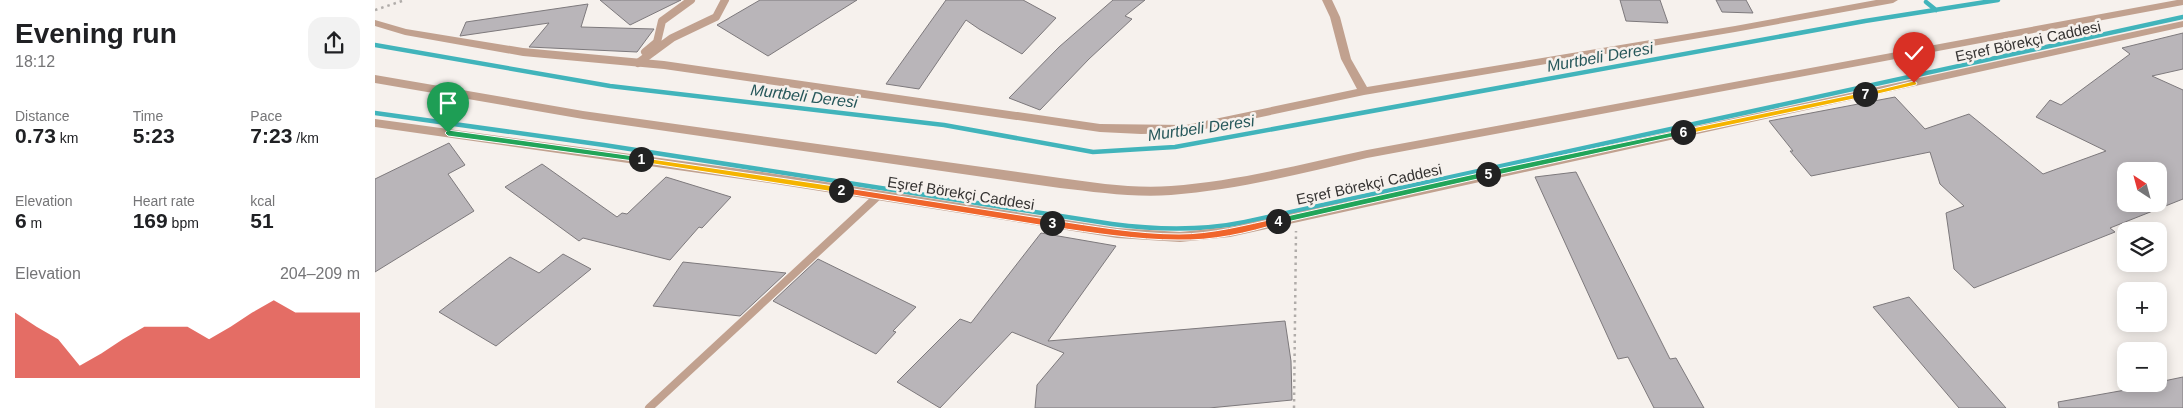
<!DOCTYPE html>
<meta charset="utf-8">
<style>
body{margin:0;font-family:Helvetica,sans-serif;background:#f2f2f2;color:#202124;height:100vh;display:flex;flex-direction:column;font-size:19px;white-space:nowrap}
*{box-sizing:border-box;margin:0}
p{font-size:16px;color:#757577}
.icon{flex:none;width:28px;height:28px;fill:none;stroke:currentColor;stroke-width:2;stroke-linecap:round;stroke-linejoin:round}
.map{position:relative;flex:1;overflow:hidden}
.side{display:flex;flex-direction:column;background:#fff;width:375px}
.side>*{flex:none}
.needle{width:32px;rotate:324deg}
.fabs{position:absolute;left:1742px;top:162px;display:grid;gap:10px}
.fabs a{display:grid;place-items:center;width:50px;height:50px;border-radius:10px;background:#fff;box-shadow:0 2px 12px #0003;font-size:25px}
.pin{position:absolute;display:grid;place-items:center;width:42px;height:42px;color:#fff;margin:-51px -21px;border-radius:50% 50% 50% 0;rotate:-45deg;box-shadow:0 0 5px #0007}
.pin .icon{rotate:45deg}
.km{position:absolute;width:25px;height:25px;margin:-12px;border-radius:50%;background:#222;color:#fff;font-size:14px;line-height:25px;text-align:center}
.round{display:grid;place-items:center;flex:none;width:52px;height:52px;border-radius:15px;background:#f2f2f2}
.overview{display:flex;align-items:center;justify-content:space-between;height:85px;padding:0 15px}
h1{font-size:28px;font-weight:700;line-height:38px}
.metrics{display:grid;grid-template-columns:repeat(3,1fr);gap:8px;height:85px;padding:5px 15px}
.metrics div{display:grid;align-content:center}
.metrics b{font-size:21px;font-weight:700}
.metrics small{font-size:14px;font-weight:400}
.metrics p{font-size:14px}
.chart{height:140px;padding:10px 15px}
.chart p{display:flex;justify-content:space-between}
.chart svg{width:100%;height:90px;margin-top:5px;fill:#d93025;opacity:.7}
main{display:flex;flex:1;min-height:0}
.map>svg:first-child{display:block}
.lines{fill:none;stroke-linecap:round;stroke-linejoin:round}
.stream{stroke:#41b4bb;stroke-width:4.5}
.building{fill:#b9b5b9;stroke:#7d797c;fill-rule:evenodd}
.path{stroke:#b0aca9;stroke-width:2.5;stroke-dasharray:2.5 4;stroke-linecap:butt}
.lane{stroke:#c1a18f;stroke-width:8}
.street{fill:#c1a18f;fill-rule:evenodd}
.split-1{fill:#22a559;stroke:#fff}
.split-2{fill:#f5b400;stroke:#fff}
.split-3{fill:#f0652b;stroke:#fff}
.split-4{fill:#f0652b;stroke:#fff}
.split-5{fill:#22a559;stroke:#fff}
.split-6{fill:#22a559;stroke:#fff}
.split-7{fill:#f5b400;stroke:#fff}
.split-8{fill:#f5b400;stroke:#fff}
.labels{text-anchor:middle;dominant-baseline:central;stroke-width:5;stroke-linejoin:round;paint-order:stroke}
.street-label{font-size:15px;fill:#353332;stroke:#f6f1ed}
.water-label{font-size:16px;font-style:italic;fill:#26575a;stroke:#f6f1ed}
</style>
<main>
<section class="side">
<div class="overview"><div><h1>Evening run</h1><p>18:12</p></div><a class="round"><svg class="icon" aria-label="share" viewBox="0 0 24 24"><path d="M12 15V3M7 8l5-5 5 5M5 13v7h14v-7"/></svg></a></div>
<div class="metrics">
<div><p>Distance</p><b>0.73<small> km</small></b></div>
<div><p>Time</p><b>5:23</b></div>
<div><p>Pace</p><b>7:23<small> /km</small></b></div>
</div>
<div class="metrics">
<div><p>Elevation</p><b>6<small> m</small></b></div>
<div><p>Heart rate</p><b>169<small> bpm</small></b></div>
<div><p>kcal</p><b>51</b></div>
</div>
<div class="chart"><p><span>Elevation</span>204–209 m</p>
<svg viewBox="0 0 160 44" preserveAspectRatio="none"><path d="M0 44V12L10 19L20 25L30 38L40 32L50 25L60 19L70 19L80 19L90 25L100 19L110 12L120 6L130 12L140 12L150 12L160 12V44z"/></svg>
</div>
</section>
<div class="map">
<svg width="1808" height="408" viewBox="0 0 1808 408">
<rect width="100%" height="100%" fill="#f6f1ed"/>
<g class="lines">
<path class="stream" d="M1551,2L1561,10
M0,45L235,86L569,125L718,152L800,147L1490,21L1623,0
M0,113L229,145L737,224C782,230 826,231 870,222L1808,17"/>
</g>
<path class="building" d="M225,0H306L255,25Z
M385,0H482L393,56L342,25Z
M571,0H648L681,18L647,54L604,29L591,20L544,89L511,84Z
M738,0H770L750,16L757,19L714,59L665,110L634,98L684,47Z
M1245,0H1285L1293,23L1251,21Z
M1341,0H1371L1378,13L1347,12Z
M213,4L206,27L279,29L262,52L154,47L174,23L85,36L91,22Z
M1808,33V69L1777,76L1808,90V199L1735,228L1740,232L1599,288L1579,269L1571,213L1589,206L1565,184L1555,152L1436,176L1415,151H1418L1394,121L1520,97L1550,129L1594,114L1668,174L1731,151L1661,117L1675,100L1686,105L1755,54L1747,48ZM1768,169L1773,171H1784V204H1751V171Z
M74,143L90,165L73,174L99,211L0,272V179Z
M167,164L242,217L247,213L252,214L291,177L356,197L327,228L324,227L295,260L208,238L204,241L130,187Z
M1201,172L1295,359L1301,358L1329,408H1279L1253,357L1243,359L1160,177Z
M666,233L741,246L673,341L910,321L916,361L917,400L834,408H660L662,385L689,353L637,332L565,408L522,382L585,319L596,323Z
M188,254L216,269L121,346L64,312L135,257L164,273Z
M443,259L541,307L518,331L521,332L501,354L398,301Z
M308,262L411,273L365,316L278,306Z
M1534,297L1631,408H1584L1498,307Z
M1808,377V408H1684L1683,402L1784,384V382Z"/>
<g class="lines">
<path class="path" d="M0,10L30,0
M919,408L921,231"/>
<path class="lane" d="M270,52L282,42L287,21L316,0
M263,63L297,38L341,17L350,0
M274,408L503,196"/>
<path class="street" d="M947,0H957L965,17L976,59L992,87L1360,26L1501,0H1523L1518,3L1360,32L989,95L811,133L766,134L725,132L289,69L148,56L30,35L0,26V20L31,29L148,48L289,61L725,124L811,125L982,89L966,59L955,17Z
M1802,0H1808V5L992,158C928,173 862,190 796,195C760,198 721,192 685,188L208,119L0,83V75L208,111L685,178C721,183 760,189 796,186C862,181 928,164 992,150Z
M1808,21V27L855,237L805,242L742,238L394,183L0,127V119L394,173L742,228L805,232L855,227Z"/>
</g>
<path class="split-1" d="M73,130L266,157L270,159L266,162L73,136L70,133Z"/>
<path class="split-2" d="M263,157L466,187L470,190L466,193L266,162L263,161Z"/>
<path class="split-3" d="M466,187L677,220L682,223L677,227L466,193L462,190Z"/>
<path class="split-4" d="M903,218L907,221L905,223C873,233 837,241 803,240C761,240 719,233 677,227L673,223L677,220C719,226 761,234 804,234C837,234 870,225 903,218Z"/>
<path class="split-5" d="M1113,171L1116,172V176L903,224L898,221L903,218Z"/>
<path class="split-6" d="M1308,130L1312,132L1311,134L1113,177L1109,174L1113,171Z"/>
<path class="split-7" d="M1490,92L1494,94L1493,96L1308,135L1305,132L1308,130Z"/>
<path class="split-8" d="M1539,81L1542,83L1541,85L1490,97L1486,94Z"/>
<g class="labels">
<g class="street-label">
<text transform="translate(1653 41) rotate(-12)">Eşref Börekçi Caddesi</text>
<text transform="translate(994 184) rotate(-12)">Eşref Börekçi Caddesi</text>
<text transform="translate(586 193) rotate(9)">Eşref Börekçi Caddesi</text>
</g>
<g class="water-label">
<text transform="translate(1225 57) rotate(-10)">Murtbeli Deresi</text>
<text transform="translate(429 96) rotate(7)">Murtbeli Deresi</text>
<text transform="translate(826 128) rotate(-8)">Murtbeli Deresi</text>
</g>
</g>
</svg>
<div class="fabs">
<a><svg class="needle" viewBox="-14 -14 28 28"><path d="M0-13l5 13h-10z" fill="#e53935"/><path d="M0 13l5-13h-10z" fill="#757577"/></svg></a>
<a><svg class="icon" aria-label="layers" viewBox="0 0 24 24"><path d="M12 4l9 5-9 5-9-5zM3 14l9 5 9-5"/></svg></a>
<a>+</a>
<a>−</a>
</div>
<div class="pin" style="left:73px;top:133px;background:#1e9e55"><svg class="icon" aria-label="arrive" viewBox="0 0 24 24"><path d="M6 21V4h12l-3 4 3 4H6"/></svg></div>
<div class="pin" style="left:1539px;top:83px;background:#d93025"><svg class="icon" aria-label="check" viewBox="0 0 24 24"><path d="M5 12l5 5 9-10"/></svg></div>
<b class="km" style="left:266px;top:159px">1</b>
<b class="km" style="left:466px;top:190px">2</b>
<b class="km" style="left:677px;top:223px">3</b>
<b class="km" style="left:903px;top:221px">4</b>
<b class="km" style="left:1113px;top:174px">5</b>
<b class="km" style="left:1308px;top:132px">6</b>
<b class="km" style="left:1490px;top:94px">7</b>
</div>
</main>
